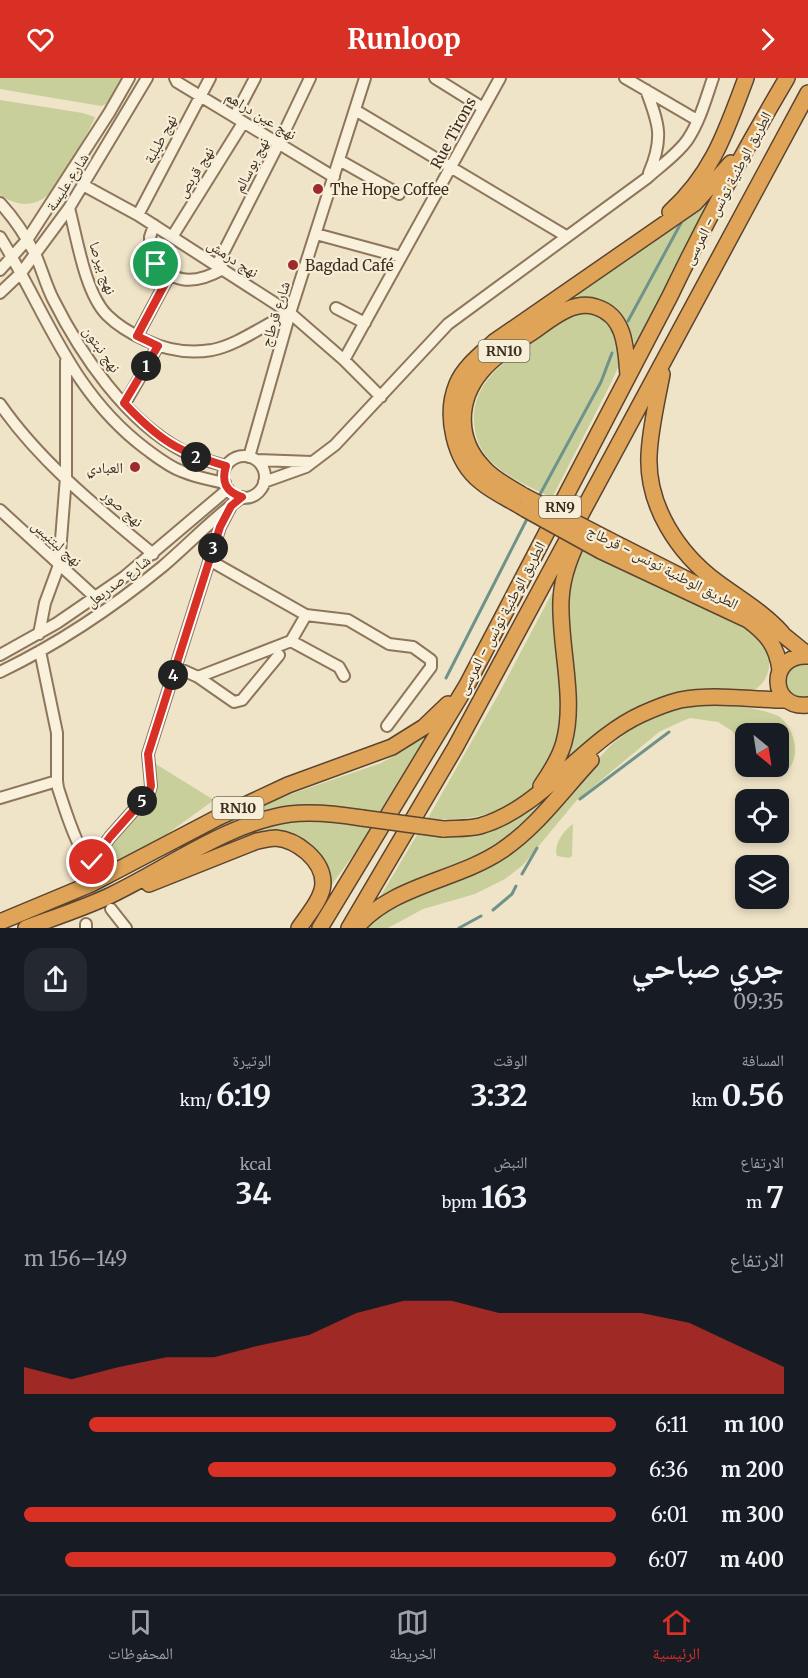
<!DOCTYPE html>
<html lang="ar">
<meta charset="utf-8">
<style>
body{margin:0;font-family:Merriweather,"Noto Naskh Arabic",serif;background:#242831;color:#f1f3f6;direction:rtl;height:100vh;display:flex;flex-direction:column;font-size:22px;white-space:nowrap}
*{box-sizing:border-box;margin:0}
p{font-size:20px;color:#9ea1a6}
.icon{flex:none;width:33px;height:33px;fill:none;stroke:currentColor;stroke-width:2;stroke-linecap:round;stroke-linejoin:round}
.map{position:relative;height:850px;overflow:hidden;direction:ltr}
.drawer{display:flex;flex-direction:column;background:#171b24;flex:1}
.drawer>*{flex:none}
.needle{width:39px;rotate:150deg}
.fabs{position:absolute;left:735px;top:645px;display:grid;gap:12px}
.fabs a{display:grid;place-items:center;width:54px;height:54px;border-radius:12px;background:#171b24;box-shadow:0 3px 9px #0003;font-size:30px}
.pin{position:absolute;display:grid;place-items:center;width:51px;height:51px;color:#fff;margin:-26px;border:3px solid #fff;border-radius:50%;box-shadow:0 2px 6px #0007}
.km{position:absolute;width:30px;height:30px;margin:-15px;border-radius:50%;background:#222;color:#fff;font-size:16px;line-height:30px;text-align:center}
.round{display:grid;place-items:center;flex:none;width:63px;height:63px;border-radius:18px;background:#242831}
.headline{display:flex;align-items:center;justify-content:space-between;height:102px;padding:0 24px}
h1{font-size:33px;font-weight:700;line-height:45px}
.stats{display:grid;grid-template-columns:repeat(3,1fr);gap:9px;height:102px;padding:6px 24px}
.stats div{display:grid;align-content:center}
.stats b{font-size:30px;font-weight:700}
.stats small{font-size:16px;font-weight:400}
.stats p{font-size:16px}
.chart{height:168px;padding:12px 24px}
.chart p{display:flex;justify-content:space-between}
.chart svg{width:100%;height:108px;margin-top:6px;fill:#d93025;opacity:.7}
ul{padding:0 24px;list-style:none;font-size:20px}
li{display:grid;grid-template-columns:96px 72px 1fr;align-items:center;height:45px}
li i{height:15px;border-radius:8px;background:#d93025}
header{display:flex;justify-content:space-between;align-items:center;height:78px;padding:0 24px;background:#d93025;color:#fff;font-size:27px;font-weight:700}
.dock{display:flex;justify-content:space-around;align-items:center;height:84px;border-top:2px solid #363941;background:#171b24;font-size:16px;color:#9ea1a6}
.dock a{display:grid;justify-items:center;gap:3px}
.dock .active{color:#d93025}
.map>svg:first-child{display:block}
.green{fill:#c9cf9b}
.lines{fill:none;stroke-linecap:round;stroke-linejoin:round}
.stream{stroke:#6f938a;stroke-width:3}
.minor-casing{stroke:#8d765c;stroke-width:14}
.highway-casing{stroke:#5b4430;stroke-width:18}
.minor{stroke:#faf1dc;stroke-width:10}
.highway{stroke:#e0a458;stroke-width:15}
.highway-bridge-casing{stroke:#5b4430;stroke-width:18;stroke-linecap:butt}
.highway-bridge{stroke:#e0a458;stroke-width:15}
.route-casing{stroke:#fff;stroke-width:12}
.route{stroke:#d93025;stroke-width:8}
.poi-dot{fill:#9e2a2b;stroke:#f7eed8;stroke-width:2}
.labels{text-anchor:middle;dominant-baseline:central;stroke-width:4.5;stroke-linejoin:round;paint-order:stroke}
.shield{fill:#f7eed8;stroke:#756857;stroke-width:1.5}
.shield-label{font-size:14px;font-weight:bold;fill:#3d2e20}
.street-label{font-size:15px;fill:#3d2e20;stroke:#f7eed8}
.poi-label{font-size:15px;fill:#3d2e20;stroke:#f7eed8;text-anchor:start}
</style>
<header><svg class="icon" aria-label="forward" viewBox="0 0 24 24"><path d="M9 5l7 7-7 7"/></svg>Runloop<svg class="icon" aria-label="heart" viewBox="0 0 24 24"><path d="M12 20l-8-8c-3-5 5-10 8-4 3-6 11-1 8 4z"/></svg></header>
<div class="map">
<svg width="808" height="850" viewBox="0 0 808 850">
<rect width="100%" height="100%" fill="#f0e4c8"/>
<path class="green" d="M0,0H122L109,25L101,28L0,11Z
M0,22L83,35L95,39C91,50 83,61 78,72C61,104 42,144 0,117Z
M715,115L635,269C630,236 605,217 572,220L667,154Z
M582,235H592L604,240L616,252L621,283L610,307L552,420C533,410 512,402 496,388C485,379 477,366 475,353C468,314 494,291 523,270C541,257 560,241 582,235Z
M581,468L757,557C772,572 775,597 756,611C735,614 713,608 692,612C649,619 601,662 566,687L572,665L575,640L568,517L569,504Z
M552,515H554C556,541 558,567 559,594C560,613 563,634 559,654C548,720 490,748 428,740L497,619Z
M808,584V622L789,618L783,600L794,586Z
M711,626C734,628 759,629 780,639C808,663 795,715 758,689L778,688V656H746L745,669L732,653L718,644L690,640L678,645L659,654L576,723L523,787L505,801L475,816L423,831L388,850H366L381,834L500,777L587,693L612,666L641,644L678,628Z
M431,653L374,749L330,809L295,761L197,781L189,765L249,734L291,716L381,685L403,673Z
M151,683L214,722L148,770L93,797L94,779L148,718Z
M573,695L506,765L377,824L418,755C495,764 518,744 573,695Z
M573,746L572,778L569,780L557,778C553,767 564,752 573,746Z"/>
<g class="lines">
<path class="stream" d="M628,243L681,145
M538,420L601,304L612,275
M446,600L528,439
M580,721L669,654
M522,796L537,770
M493,832L512,816L516,808
M459,850L481,838"/>
<defs>
<path id="minor" d="M175,0L177,4L334,99
M435,0L483,30
M625,0L697,42
M646,12C659,46 664,60 649,95
M355,32L566,158
M235,38L255,0
M339,82L399,116
M83,107L138,137L290,235L344,282L381,319
M0,125C14,140 27,160 36,178C42,192 46,207 53,221C81,277 126,343 183,373C196,380 212,384 226,388
M69,130C77,160 85,215 107,237C117,247 132,256 145,262C166,272 188,276 212,272C238,267 265,246 290,235
M138,137L210,0
M154,147L150,159V177C170,206 193,208 223,191
M316,156L401,179
M0,159C47,235 70,314 146,371C157,379 168,388 181,393C195,399 210,402 225,405
M172,159L243,45
M217,187L279,65L310,0
M0,192L27,162L109,35L129,0
M0,215L21,195L69,130L147,0
M336,230L365,245
M137,258L169,198
M344,282L500,0
M125,325L158,268
M0,326C40,384 99,431 153,476
M223 399a21 21 0 1 1 42 0a21 21 0 1 1-42 0Z
M249,379L290,235L365,0
M257,382L312,384
M264,404L306,389L335,367L448,246L647,100C660,88 678,76 688,61C700,43 706,20 713,0
M0,432L96,520
M209,482L306,537L348,542L389,566L413,569L431,582V589L387,648
M39,556L45,525L59,487L66,399V283
M291,563L339,589L344,598
M40,573L57,655V703
M0,577L57,545L124,499L228,411
M176,589L198,599L234,624L242,622L279,577
M0,594C58,566 112,530 162,489C189,466 213,440 242,419
M198,599L291,563L306,537
M0,720L57,703L58,710C63,725 79,779 92,784L110,759L149,715L151,708L148,676L220,449L231,428
M111,831L126,850
M86,850V846"/>
<path id="highway" d="M670,134C713,95 726,53 746,0
M662,296C657,323 650,351 649,378C647,428 678,475 717,504C740,521 763,534 782,555
M524,418C510,409 494,402 483,389C457,362 457,323 481,294C494,278 513,267 531,255C549,243 572,221 596,229C626,238 626,272 628,298
M525,431C511,422 494,415 481,404C454,383 444,337 457,306C464,289 481,276 494,264L695,125L731,85
M607,461L737,527
M601,473L748,542C767,556 777,568 780,592
M776,551L808,577
M808,578C767,576 769,632 808,627
M541,708C550,695 560,680 564,664C576,620 559,567 561,522C562,497 572,474 583,452
M443,751C455,750 469,751 480,748C543,730 584,662 642,636C653,631 668,625 680,622C715,615 751,622 786,622
M149,806L257,763C263,762 270,760 276,760C297,762 323,782 323,805C323,820 307,838 299,850
M0,844L91,806L215,741L288,707L392,669L424,649L448,626
M26,850C53,840 81,831 107,819C163,793 229,744 290,736C314,733 338,736 362,740
M320,850L467,607L670,218C706,143 745,71 787,0
M349,850L455,670L808,15
M356,850C392,807 456,803 501,773C537,749 562,713 591,682"/>
</defs>
<use href="#minor" class="minor-casing"/>
<use href="#highway" class="highway-casing"/>
<use href="#minor" class="minor"/>
<use href="#highway" class="highway"/>
<defs>
<path id="highway-bridge" d="M524,418L607,461
M525,431L601,473
M362,740L443,751"/>
</defs>
<use href="#highway-bridge" class="highway-bridge-casing"/>
<use href="#highway-bridge" class="highway-bridge"/>
</g>
<g class="lines">
<defs>
<path id="route" d="M92,784L110,759L149,715L151,708L148,676L220,449L231,428L242,419C226,414 221,404 226,388C178,374 159,362 124,325L158,268L137,258L169,198L156,186"/>
</defs>
<use href="#route" class="route-casing"/>
<use href="#route" class="route"/>
</g>
<g class="poi-dot">
<circle cx="318" cy="111" r="6"/>
<circle cx="293" cy="187" r="6"/>
<circle cx="135" cy="389" r="6"/>
</g>
<g class="labels">
<g class="shield">
<rect x="478.5" y="262" width="51" height="22" rx="4.5"/>
<rect x="539" y="418" width="42" height="22" rx="4.5"/>
<rect x="212.5" y="719" width="51" height="22" rx="4.5"/>
</g>
<g class="shield-label">
<text x="504" y="273">RN10</text>
<text x="560" y="429">RN9</text>
<text x="238" y="730">RN10</text>
</g>
<g class="street-label">
<text transform="translate(261 37) rotate(31)">نهج عين دراهم</text>
<text transform="translate(453 55) rotate(-62)">Rue Tirons</text>
<text transform="translate(160 61) rotate(-62)">نهج طبلبة</text>
<text transform="translate(251 87) rotate(-63)">نهج بوسالم</text>
<text transform="translate(195 94) rotate(-58)">نهج قربص</text>
<text transform="translate(67 104) rotate(-57)">شارع عليسة</text>
<text transform="translate(727 110) rotate(-62)">الطريق الوطنية تونس - المرسى</text>
<text transform="translate(233 180) rotate(33)">نهج درمش</text>
<text transform="translate(103 190) rotate(71)">نهج بيرصا</text>
<text transform="translate(275 236) rotate(-73)">شارع قرطاج</text>
<text transform="translate(102 271) rotate(55)">نهج نبتون</text>
<text transform="translate(123 430) rotate(41)">نهج صور</text>
<text transform="translate(57 465) rotate(42)">نهج لبتنيس</text>
<text transform="translate(663 489) rotate(27)">الطريق الوطنية تونس - قرطاج</text>
<text transform="translate(118 503) rotate(-37)">شارع صدربعل</text>
<text transform="translate(501 540) rotate(-62)">الطريق الوطنية تونس - المرسى</text>
</g>
<g class="poi-label">
<text x="330" y="111">The Hope Coffee</text>
<text x="305" y="187">Bagdad Café</text>
<text x="123" y="389" text-anchor="end">العبادي</text>
</g>
</g>
</svg>
<div class="fabs">
<a><svg class="needle" viewBox="-14 -14 28 28"><path d="M0-13l5 13h-10z" fill="#e53935"/><path d="M0 13l5-13h-10z" fill="#9ea1a6"/></svg></a>
<a><svg class="icon" aria-label="locate" viewBox="0 0 24 24"><circle cx="12" cy="12" r="6"/><path d="M12 2v4M12 18v4M2 12h4M18 12h4"/></svg></a>
<a><svg class="icon" aria-label="layers" viewBox="0 0 24 24"><path d="M12 4l9 5-9 5-9-5zM3 14l9 5 9-5"/></svg></a>
</div>
<div class="pin" style="left:156px;top:186px;background:#1e9e55"><svg class="icon" aria-label="arrive" viewBox="0 0 24 24"><path d="M6 21V4h12l-3 4 3 4H6"/></svg></div>
<div class="pin" style="left:92px;top:784px;background:#d93025"><svg class="icon" aria-label="check" viewBox="0 0 24 24"><path d="M5 12l5 5 9-10"/></svg></div>
<b class="km" style="left:146px;top:288px">1</b>
<b class="km" style="left:196px;top:379px">2</b>
<b class="km" style="left:213px;top:470px">3</b>
<b class="km" style="left:173px;top:597px">4</b>
<b class="km" style="left:142px;top:723px">5</b>
</div>
<section class="drawer">
<div class="headline"><div><h1>جري صباحي</h1><p>09:35</p></div><a class="round"><svg class="icon" aria-label="share" viewBox="0 0 24 24"><path d="M12 15V3M7 8l5-5 5 5M5 13v7h14v-7"/></svg></a></div>
<div class="stats">
<div><p>المسافة</p><b>0.56<small> km</small></b></div>
<div><p>الوقت</p><b>3:32</b></div>
<div><p>الوتيرة</p><b>6:19<small> /km</small></b></div>
</div>
<div class="stats">
<div><p>الارتفاع</p><b>7<small> m</small></b></div>
<div><p>النبض</p><b>163<small> bpm</small></b></div>
<div><p>kcal</p><b>34</b></div>
</div>
<div class="chart"><p><span>الارتفاع</span>149–156 m</p>
<svg viewBox="0 0 160 44" preserveAspectRatio="none"><path d="M0 44V33L10 38L20 33L30 29L40 29L50 24L60 20L70 11L80 6L90 6L100 11L110 11L120 11L130 11L140 15L150 24L160 33V44z"/></svg>
</div>
<ul>
<li><b>100 m</b>6:11<i style="width:89%"></i></li>
<li><b>200 m</b>6:36<i style="width:69%"></i></li>
<li><b>300 m</b>6:01<i style="width:100%"></i></li>
<li><b>400 m</b>6:07<i style="width:93%"></i></li>
</ul>
</section>
<nav class="dock">
<a class="active"><svg class="icon" aria-label="home" viewBox="0 0 24 24"><path d="M3 11l9-7 9 7M6 9v11h12V9"/></svg>الرئيسية</a>
<a><svg class="icon" aria-label="map" viewBox="0 0 24 24"><path d="M3 6l6-2 6 2 6-2v14l-6 2-6-2-6 2zM9 4v14M15 6v14"/></svg>الخريطة</a>
<a><svg class="icon" aria-label="saved" viewBox="0 0 24 24"><path d="M7 4h10v16l-5-4-5 4z"/></svg>المحفوظات</a>
</nav>
